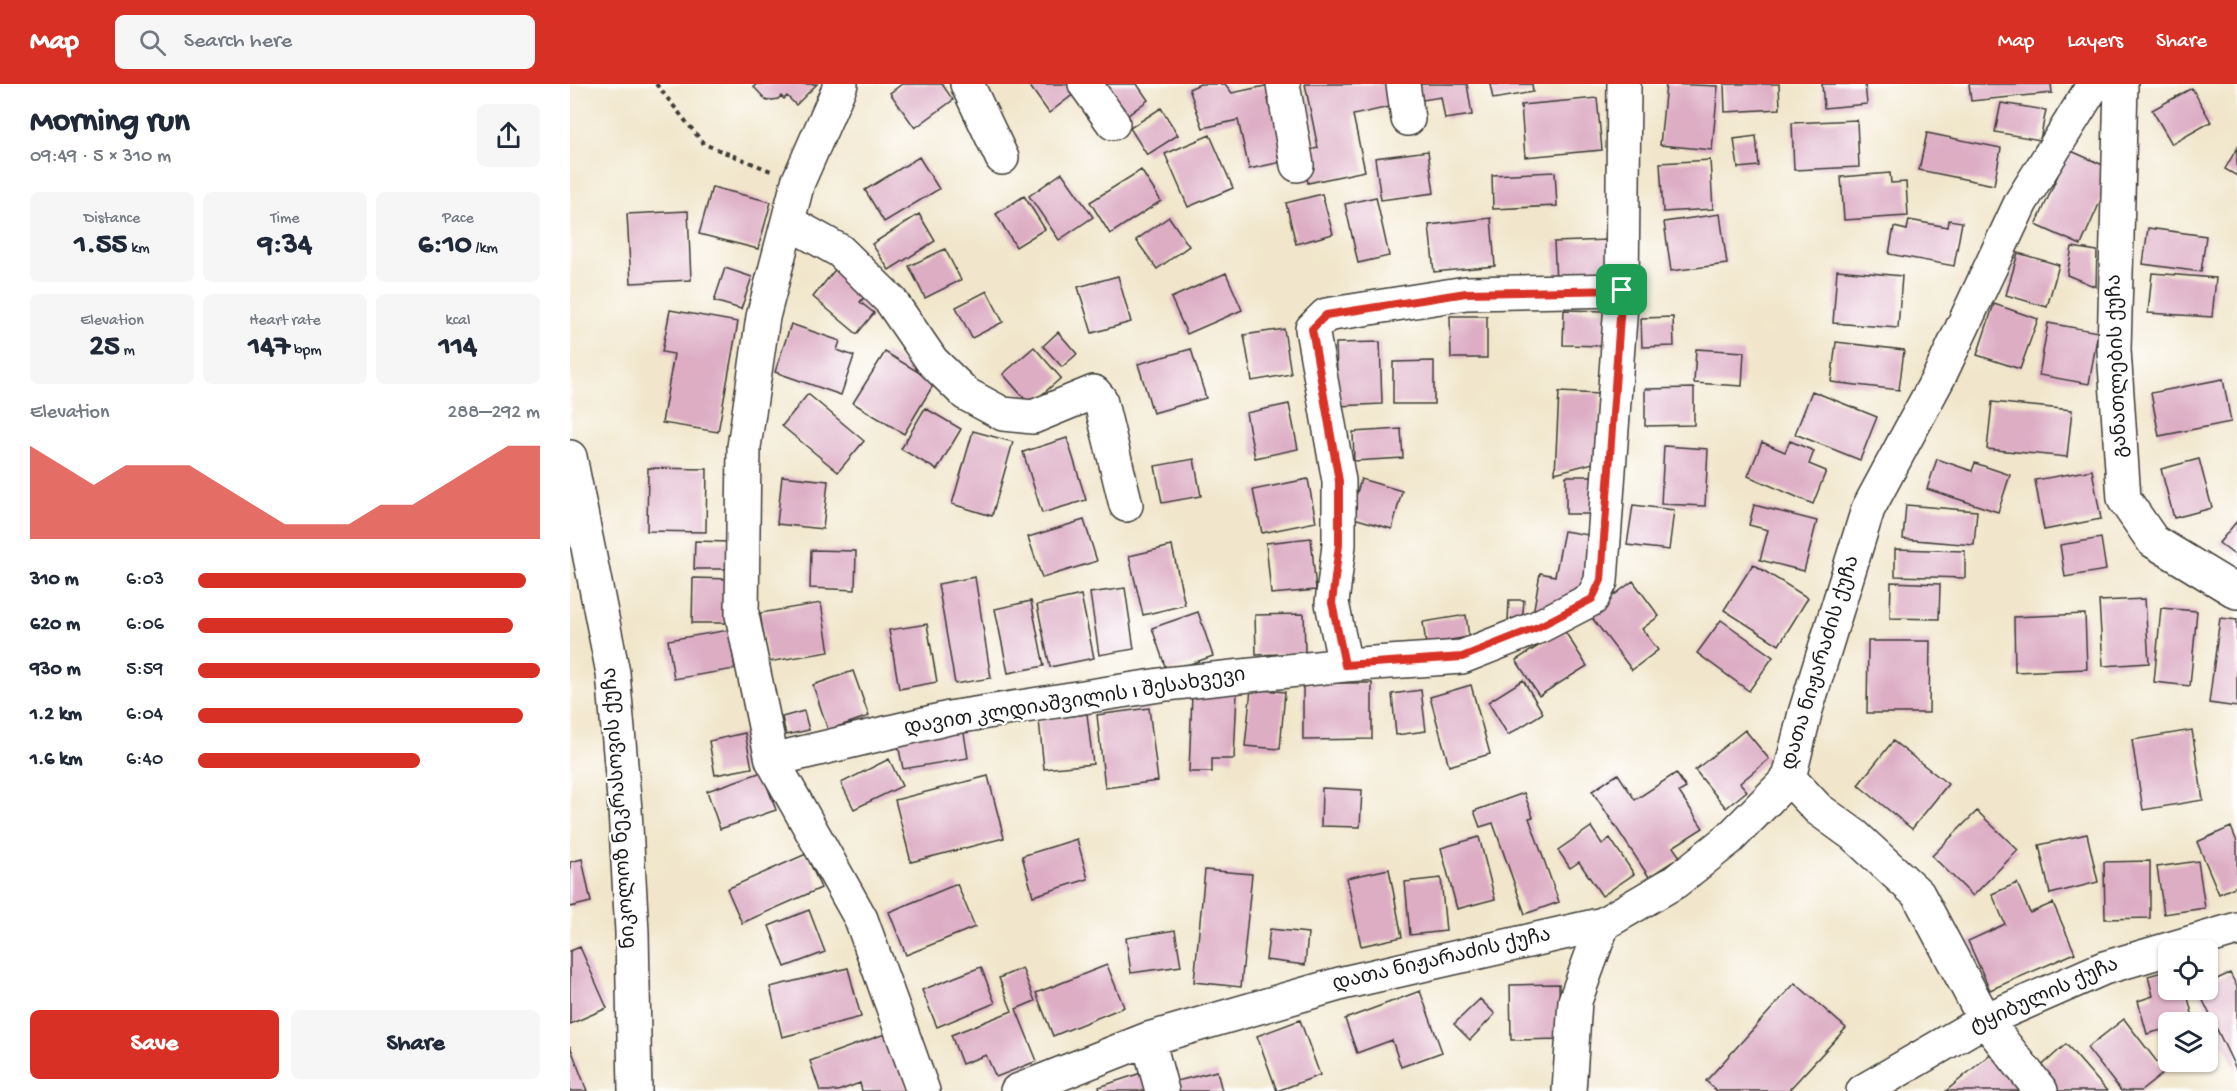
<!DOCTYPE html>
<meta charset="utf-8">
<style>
body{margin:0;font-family:"Gochi Hand","Noto Sans Georgian",sans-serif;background:#f6f6f7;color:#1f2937;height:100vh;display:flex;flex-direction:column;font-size:22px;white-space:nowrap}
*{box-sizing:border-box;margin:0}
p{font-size:20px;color:#747a83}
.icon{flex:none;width:33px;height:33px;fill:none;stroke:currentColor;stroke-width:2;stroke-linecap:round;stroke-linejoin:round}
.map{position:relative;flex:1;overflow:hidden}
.sheet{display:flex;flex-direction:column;background:#fff;width:570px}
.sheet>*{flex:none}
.fabs{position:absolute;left:1588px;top:856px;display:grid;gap:12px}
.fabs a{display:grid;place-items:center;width:60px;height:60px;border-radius:9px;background:#fff;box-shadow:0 2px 4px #0004;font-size:30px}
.pin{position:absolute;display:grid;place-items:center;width:51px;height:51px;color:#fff;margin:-26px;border-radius:12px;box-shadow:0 3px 9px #0006}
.round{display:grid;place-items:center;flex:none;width:63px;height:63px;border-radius:9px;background:#f6f6f7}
.overview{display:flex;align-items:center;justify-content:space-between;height:102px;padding:0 30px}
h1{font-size:33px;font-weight:700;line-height:45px}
.figures{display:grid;grid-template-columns:repeat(3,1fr);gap:9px;height:102px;padding:6px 30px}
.figures div{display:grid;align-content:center;border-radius:9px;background:#f6f6f7;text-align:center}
.figures b{font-size:30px;font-weight:700}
.figures small{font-size:16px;font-weight:400}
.figures p{font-size:16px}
.chart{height:168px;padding:12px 30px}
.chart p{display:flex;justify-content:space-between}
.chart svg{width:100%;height:108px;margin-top:6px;fill:#d93025;opacity:.7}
.action{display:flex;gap:12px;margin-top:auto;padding:12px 30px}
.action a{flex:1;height:69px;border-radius:9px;background:#d93025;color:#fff;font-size:24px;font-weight:700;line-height:69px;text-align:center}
.action a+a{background:#f6f6f7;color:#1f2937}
ul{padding:0 30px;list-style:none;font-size:20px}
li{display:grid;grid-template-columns:96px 72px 1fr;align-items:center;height:45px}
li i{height:15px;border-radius:8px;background:#d93025}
header{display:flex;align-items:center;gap:36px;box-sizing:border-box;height:84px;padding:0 30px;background:#d93025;color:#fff}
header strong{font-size:28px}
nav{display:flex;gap:33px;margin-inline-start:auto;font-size:21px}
.search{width:420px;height:54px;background:#f6f6f7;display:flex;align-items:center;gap:15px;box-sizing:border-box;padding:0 21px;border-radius:9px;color:#747a83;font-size:22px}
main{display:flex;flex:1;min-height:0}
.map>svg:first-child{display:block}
.building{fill:#ddadc4}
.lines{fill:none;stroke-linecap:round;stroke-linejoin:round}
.minor-casing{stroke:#3c3a36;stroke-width:36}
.path{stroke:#3c3a36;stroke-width:4;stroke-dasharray:4.5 4.5;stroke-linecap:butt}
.minor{stroke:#fff;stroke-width:33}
.route-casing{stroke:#fff;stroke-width:12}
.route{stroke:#d93025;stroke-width:8}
.labels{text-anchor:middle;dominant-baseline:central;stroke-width:4.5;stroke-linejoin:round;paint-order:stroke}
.street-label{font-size:20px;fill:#1c1c1c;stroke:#fff}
</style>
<header>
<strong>Map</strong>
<div class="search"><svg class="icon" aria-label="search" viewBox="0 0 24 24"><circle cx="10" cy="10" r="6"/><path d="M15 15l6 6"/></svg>Search here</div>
<nav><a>Map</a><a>Layers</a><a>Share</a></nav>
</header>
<main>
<section class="sheet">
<div class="overview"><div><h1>Morning run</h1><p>09:49 · 5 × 310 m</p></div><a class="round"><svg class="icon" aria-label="share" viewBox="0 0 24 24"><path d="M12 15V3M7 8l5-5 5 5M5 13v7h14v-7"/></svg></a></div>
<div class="figures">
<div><p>Distance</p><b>1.55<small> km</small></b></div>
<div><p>Time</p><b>9:34</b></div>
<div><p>Pace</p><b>6:10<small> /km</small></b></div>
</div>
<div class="figures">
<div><p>Elevation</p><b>25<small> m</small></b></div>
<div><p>Heart rate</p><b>147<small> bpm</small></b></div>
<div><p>kcal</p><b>114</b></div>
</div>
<div class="chart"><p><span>Elevation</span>288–292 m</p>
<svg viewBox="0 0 160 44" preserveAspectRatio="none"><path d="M0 44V6L10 14L20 22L30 14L40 14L50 14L60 22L70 30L80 38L90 38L100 38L110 30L120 30L130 22L140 14L150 6L160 6V44z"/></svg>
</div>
<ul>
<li><b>310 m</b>6:03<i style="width:96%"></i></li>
<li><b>620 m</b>6:06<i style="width:92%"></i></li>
<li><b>930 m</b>5:59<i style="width:100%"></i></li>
<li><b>1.2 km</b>6:04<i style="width:95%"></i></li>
<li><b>1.6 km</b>6:40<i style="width:65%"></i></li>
</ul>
<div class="action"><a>Save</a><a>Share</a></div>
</section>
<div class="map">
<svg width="1667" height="1007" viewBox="0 0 1667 1007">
<rect width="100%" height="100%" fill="#fff"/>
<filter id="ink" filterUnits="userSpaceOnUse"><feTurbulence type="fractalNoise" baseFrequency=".0167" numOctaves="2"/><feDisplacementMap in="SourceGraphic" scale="12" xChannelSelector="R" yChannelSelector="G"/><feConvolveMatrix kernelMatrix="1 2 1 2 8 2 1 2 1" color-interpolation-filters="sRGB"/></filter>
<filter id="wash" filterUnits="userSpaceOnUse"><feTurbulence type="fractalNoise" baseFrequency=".008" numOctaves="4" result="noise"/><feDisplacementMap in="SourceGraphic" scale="24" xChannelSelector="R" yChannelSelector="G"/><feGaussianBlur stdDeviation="1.35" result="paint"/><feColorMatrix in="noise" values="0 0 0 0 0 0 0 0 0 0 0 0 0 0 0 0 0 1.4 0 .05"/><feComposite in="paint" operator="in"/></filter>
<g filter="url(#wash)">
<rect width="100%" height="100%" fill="#f1e6cb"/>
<g id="blocks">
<path class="building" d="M186,0H247L226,21L217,12L214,15L211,12L208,15L197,17L184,3Z
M332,0H372L383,16L345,44L320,9Z
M461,0H499L505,9L479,29L459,1Z
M532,0H567L578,16L550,37Z
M630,0H655L662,9L705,0L720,76L679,85L668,36L633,44L619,5Z
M735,0H819L824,22L783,31L795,87L738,99L732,68L748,64Z
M837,0H897L902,31L875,35L871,13L840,18Z
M920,0H962L963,8L923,15Z
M1096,0L1148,2L1142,66L1090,61Z
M1154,0H1209L1210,25L1155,28Z
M1252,0H1295L1297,20L1254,24Z
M1399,0H1481L1482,9L1401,17Z
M1622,4L1641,38L1602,60L1582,26Z
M1027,14L1032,66L955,73L951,21Z
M1431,19L1476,26L1470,56L1425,48Z
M591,24L608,51L577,71L560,44Z
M1287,36L1289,83L1224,86L1222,39Z
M1357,49L1431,64L1424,101L1349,86Z
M640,51L663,104L618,123L595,70Z
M1186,52L1189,82L1168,84L1164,55Z
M1667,64V92L1655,85Z
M1499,66L1544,86L1511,161L1466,141Z
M858,67L864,109L811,116L805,74Z
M349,73L369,105L314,138L295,106Z
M1140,76L1143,125L1093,128L1090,79Z
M571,86L591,117L540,150L520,118Z
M985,88L987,122L923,125L922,91Z
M492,89L523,133L489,156L459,112Z
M1320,89L1321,99L1336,98L1338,132L1274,136L1271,93Z
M142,103L201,118L188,165L129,150Z
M752,110L763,150L726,160L716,119Z
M454,112L475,145L446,163L426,130Z
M806,113L819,172L788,179L775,120Z
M118,127L121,196L61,199L57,130Z
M349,130L365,157L319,186L302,160Z
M1150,130L1157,180L1101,187L1094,138Z
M599,133L619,162L587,185L566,156Z
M921,134L925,182L864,188L859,141Z
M1339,136L1378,143L1379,136L1392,138L1384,182L1319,170L1324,143L1337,146Z
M1578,144L1636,152L1631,188L1573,180Z
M1038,156L1039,195L986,197L984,158Z
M1502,163L1527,167L1526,203L1497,191Z
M375,165L391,196L355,214L339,182Z
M1448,169L1489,181L1477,223L1436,211Z
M268,182L299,208L290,218L304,229L287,250L243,213Z
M155,184L182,193L171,225L144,217Z
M1267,186L1332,192L1328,244L1263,239Z
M656,189L672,226L617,250L601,214Z
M1582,189L1646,194L1642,233L1578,229Z
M548,192L561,238L522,249L508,203Z
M417,207L433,238L402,254L386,223Z
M1424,220L1468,235L1450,285L1407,271Z
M100,226L168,238L148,348L92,339L104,270L92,268Z
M994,226L1036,227L1035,262L993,261Z
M880,232H917V274H881Z
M1103,233L1104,262L1072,263L1071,234Z
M1478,239L1528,248L1519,300L1469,291Z
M221,240L270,257L267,266L284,272L271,311L205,288Z
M714,245L721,290L682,297L674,251Z
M488,248L507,270L492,283L473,262Z
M810,258L812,320L768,322L766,259Z
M1266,258L1334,266L1329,306L1261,298Z
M464,263L491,294L460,321L433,290Z
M621,265L636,314L583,329L568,280Z
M1126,265L1174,268L1172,302L1124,299Z
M315,268L365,298L334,350L283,319Z
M864,277V320H823V278Z
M1653,295L1661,338L1589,352L1581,309Z
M1124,304V341L1075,342V305Z
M1242,307L1307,333L1290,376L1225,350Z
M989,308L1030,310L1027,378L985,389Z
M238,310L294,357L268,388L212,342Z
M1422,318L1502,326L1497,373L1417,365Z
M719,320L728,365L685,374L676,329Z
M355,324L391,345L367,386L331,365Z
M831,345L833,374L784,377L783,348Z
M403,347L443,358L422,432L382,420Z
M497,354L516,416L472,429L453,368Z
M1220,357L1244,367L1239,380L1256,387L1243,420L1178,392L1192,358L1215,368Z
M1094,362L1138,365L1135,422L1091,420Z
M624,375L631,412L592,419L585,382Z
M1367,375L1402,387L1405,379L1440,391L1428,428L1357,405Z
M1629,375L1642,424L1604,434L1591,385Z
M78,384L137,385L136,448L77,447Z
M1522,386L1531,435L1474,446L1465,396Z
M212,392L258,397L253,445L207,440Z
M996,392H1029V430H996Z
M738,395L746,438L692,449L683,406Z
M791,395L832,407L822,445L780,433Z
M1063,421L1104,426L1099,466L1057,461Z
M1184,421L1247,437L1234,487L1190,476L1198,446L1179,441Z
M1336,421L1407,427L1404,461L1333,455Z
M514,436L527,477L472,494L458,453Z
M1667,437V473L1649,459Z
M994,447L1025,452L1014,510L963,530L970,489L985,492Z
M741,454L746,506L701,510L696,459Z
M1531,454L1536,486L1495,493L1490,461Z
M125,457L159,458V485H124Z
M602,462L615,521L573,531L559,472Z
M1325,465L1395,467V494L1325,492Z
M241,466L286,467L285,506L240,504Z
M1183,480L1238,514L1209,561L1154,526Z
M405,493L421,594L385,600L368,500Z
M123,494L160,495L159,539H122Z
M1063,497L1089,532L1072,545L1088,566L1062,586L1019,530Z
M1321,498L1370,500L1369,535L1320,534Z
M555,504L564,565L529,571L520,509Z
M511,511L524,574L480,583L467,521Z
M1575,515L1579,579L1533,582L1529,517Z
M939,516H954L952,540L938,538Z
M461,517L474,582L438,589L425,525Z
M251,519L259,568L198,578L190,529Z
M1591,524L1627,527L1620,602L1584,598Z
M628,528L643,572L597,588L582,544Z
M734,530L735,569L686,571L685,531Z
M1515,530L1517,585L1445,588L1444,533Z
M896,531L899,553L856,560L853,538Z
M1650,534L1667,536V623L1639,619Z
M1151,536L1203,573L1179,607L1127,569Z
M357,540L367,598L329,605L319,546Z
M159,546L165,585L104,595L98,556Z
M994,546L1017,582L969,612L946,576Z
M1298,557H1360L1359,629H1297Z
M283,587L299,632L258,646L243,601Z
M953,596L973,629L938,651L918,618Z
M733,599H802V655L733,656Z
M901,601L920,670L879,682L860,613Z
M681,605L715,608L710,665L675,662Z
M851,606L856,647L826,651L822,610Z
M667,608L664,675H642V688H619L622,611Z
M579,624L588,697L535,704L527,631Z
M234,627L239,646L216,651L212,633Z
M517,630L523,680L474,685L469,636Z
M393,643L398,674L333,685L327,655Z
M1175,646L1199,675L1170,699L1177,707L1156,724L1125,686Z
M1622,646L1633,716L1573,726L1562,656Z
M175,649L182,684L145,691L139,657Z
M1323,657L1378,700L1342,745L1288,701Z
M319,675L332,702L284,725L271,699Z
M192,688L206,726L150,745L137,707Z
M1106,689L1116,704L1109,708L1133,744L1103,763L1110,773L1079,793L1022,707L1048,690L1065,716Z
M418,692L434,754L341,778L325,716Z
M752,704L792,706L790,743L751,742Z
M954,709L963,733L959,734L989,818L955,830L923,739L910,743L904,727Z
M1407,727L1448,766L1403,812L1362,772Z
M1021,743L1032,760L1040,754L1064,790L1032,812L1009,778L1000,784L988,766Z
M1661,743L1667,758V802L1649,810L1627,758Z
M1517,750L1528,798L1480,810L1469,761Z
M909,753L925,815L887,825L871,764Z
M507,755L518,795L463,812L452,772Z
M236,770L251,804L172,839L157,805Z
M12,775L21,818L0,823V778Z
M1580,777V834L1535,835L1534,778Z
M1628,777L1635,824L1594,830L1587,783Z
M819,785L832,853L791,862L777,794Z
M635,786L682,790L671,903L624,898Z
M871,794L876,847L840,851L835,798Z
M1447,799L1460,829L1483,819L1505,869L1420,906L1398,857L1435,840L1422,810Z
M387,800L405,843L336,871L319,828Z
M239,826L255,868L215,883L199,842Z
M700,845L738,849L735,881L696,876Z
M605,846L611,882L561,889L556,854Z
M10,863L37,924L0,940V867Z
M537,881L554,923L483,952L466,909Z
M411,883L425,919L367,943L352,906Z
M278,884L291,933L212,953L200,903Z
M452,884L465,917L446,925L467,977L426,993L416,971L392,980L381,951L442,927L429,894Z
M1599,886V906H1616L1624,937L1615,939H1599V944L1577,950L1568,917L1583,912L1578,892Z
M1660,889L1667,903V987L1628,906H1638V899Z
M1225,899L1276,944L1218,1007H1147L1136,997Z
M989,900L990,955L941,956L940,901Z
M850,907L872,968L831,983L822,956L787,969L775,935Z
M910,915L925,930L900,956L884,940Z
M1554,935L1595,988L1571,1007H1551L1517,964Z
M730,936L750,991L707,1007L687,952Z
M323,947L338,1007H292L290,999L268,1007H250L240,977Z
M1496,960L1537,1007H1486L1467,986Z
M0,962L17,1007H0Z
M1424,967L1456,1007H1376Z
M647,987L652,1007H601L599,999Z
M571,989L577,1007H530L529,1003Z"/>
</g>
</g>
<g filter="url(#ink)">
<use href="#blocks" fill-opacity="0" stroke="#3c3a36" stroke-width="1.5"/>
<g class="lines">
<defs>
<path id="minor" d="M271,0L228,98L193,233L174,363L172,531L202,676L291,835L353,1007
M397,0L432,74
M515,0L543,39
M713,0L727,81
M833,0L838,35
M1551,0L1544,266L1554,415L1583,457L1667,508
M218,138L270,167L321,217L362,277L396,310L433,330L463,333L524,308L530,315L556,421
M0,373L43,589L55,726L62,848L65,1007
M775,581L762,519L769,461V397L742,245L756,231L896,209L1052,206
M202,676L379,634L596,600L775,581L892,573L968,543L1022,515L1031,497L1052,206L1054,0
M1219,694L1248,725L1284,751L1348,810L1415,936L1471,1007
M578,955L592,1007
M447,1007L578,955L773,899L1033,840L1105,798L1160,754L1219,694L1235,629L1298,425L1370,291L1451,118L1524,0
M999,1007L1005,917L1033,840
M1293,1007L1415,936L1534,884L1667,845"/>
</defs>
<use href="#minor" class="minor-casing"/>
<path class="path" d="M86,0L134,60L201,87"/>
<use href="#minor" class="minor"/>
</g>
</g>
<g class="lines" filter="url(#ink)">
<defs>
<path id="route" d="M1052,206L1031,496L1022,515L968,543L892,573L775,581L762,519L769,461V397L742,245L756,231L896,209Z"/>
</defs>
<use href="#route" class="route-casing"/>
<use href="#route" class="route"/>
</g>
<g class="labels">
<g class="street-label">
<text transform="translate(1549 282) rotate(-92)">განათლების ქუჩა</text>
<text transform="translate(1252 579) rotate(-73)">დათა ნიჟარაძის ქუჩა</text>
<text transform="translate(505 619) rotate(-9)">დავით კლდიაშვილის I შესახვევი</text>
<text transform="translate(51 724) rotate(-94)">ნიკოლოზ ნეკრასოვის ქუჩა</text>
<text transform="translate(872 877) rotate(-13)">დათა ნიჟარაძის ქუჩა</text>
<text transform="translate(1475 913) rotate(-24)">ტყიბულის ქუჩა</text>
</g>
</g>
</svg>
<div class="fabs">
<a><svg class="icon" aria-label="locate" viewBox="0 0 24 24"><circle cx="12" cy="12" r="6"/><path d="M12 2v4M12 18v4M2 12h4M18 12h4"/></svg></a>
<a><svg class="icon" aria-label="layers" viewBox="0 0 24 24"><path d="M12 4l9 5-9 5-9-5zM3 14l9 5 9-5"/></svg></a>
</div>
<div class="pin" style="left:1052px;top:206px;background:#1e9e55"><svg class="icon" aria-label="arrive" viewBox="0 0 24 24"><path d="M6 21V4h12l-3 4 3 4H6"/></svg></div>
</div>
</main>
